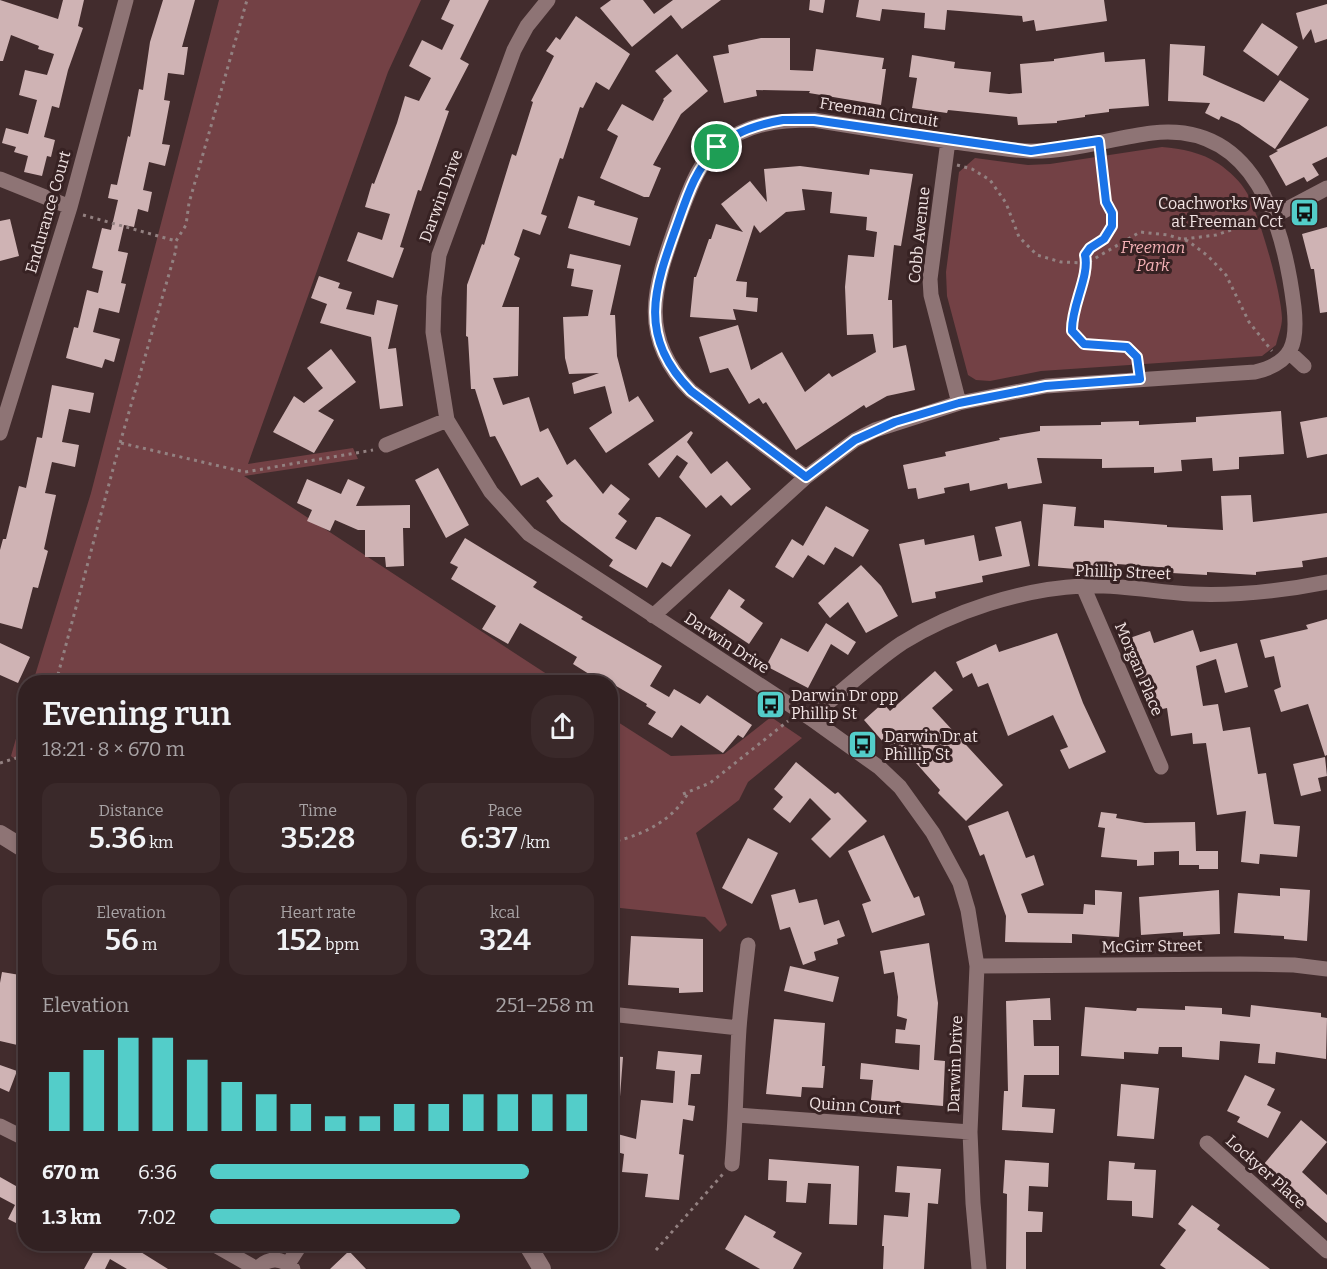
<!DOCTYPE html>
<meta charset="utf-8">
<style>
body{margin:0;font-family:Bitter,serif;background:#3a292a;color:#f1f3f6;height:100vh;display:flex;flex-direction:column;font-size:22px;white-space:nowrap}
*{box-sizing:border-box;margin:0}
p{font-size:20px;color:#a8a3a5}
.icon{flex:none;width:33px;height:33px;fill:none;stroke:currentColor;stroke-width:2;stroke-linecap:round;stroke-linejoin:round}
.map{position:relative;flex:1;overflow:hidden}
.panel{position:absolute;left:18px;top:675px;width:600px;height:576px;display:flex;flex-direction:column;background:#322122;border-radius:24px;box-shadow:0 3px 9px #0003,0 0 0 2px #4d3e40}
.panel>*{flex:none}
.pin{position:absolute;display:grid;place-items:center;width:51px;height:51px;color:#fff;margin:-26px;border:3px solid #fff;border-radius:50%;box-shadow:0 2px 6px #0007}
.round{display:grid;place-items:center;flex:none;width:63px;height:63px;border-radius:24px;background:#3a292a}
.head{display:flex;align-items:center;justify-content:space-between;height:102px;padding:0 24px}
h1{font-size:33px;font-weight:600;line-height:45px}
.stats{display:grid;grid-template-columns:repeat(3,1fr);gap:9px;height:102px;padding:6px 24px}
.stats div{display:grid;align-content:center;border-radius:15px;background:#3a292a;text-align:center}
.stats b{font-size:30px;font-weight:600}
.stats small{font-size:16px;font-weight:400}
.stats p{font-size:16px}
.chart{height:168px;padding:12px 24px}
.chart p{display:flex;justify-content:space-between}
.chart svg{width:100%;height:108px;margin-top:6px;stroke:#53cdc9;stroke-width:6}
ul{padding:0 24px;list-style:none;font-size:20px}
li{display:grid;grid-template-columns:96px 72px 1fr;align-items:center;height:45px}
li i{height:15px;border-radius:8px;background:#53cdc9}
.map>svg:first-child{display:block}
.green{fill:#734145}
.building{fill:#cfb3b4}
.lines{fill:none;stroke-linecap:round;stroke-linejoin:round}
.path{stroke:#938181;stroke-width:3;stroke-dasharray:3 4.5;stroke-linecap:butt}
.street{stroke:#8e7475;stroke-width:15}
.secondary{stroke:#8e7475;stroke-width:18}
.route-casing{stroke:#fff;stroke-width:12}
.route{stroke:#1a73e8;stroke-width:8}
.labels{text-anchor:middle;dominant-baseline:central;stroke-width:6;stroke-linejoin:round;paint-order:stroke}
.street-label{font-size:16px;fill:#f1e3e3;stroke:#372223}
.poi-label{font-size:16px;fill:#f1e3e3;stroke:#372223;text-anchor:start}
.park-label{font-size:16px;font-style:italic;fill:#f5b2b7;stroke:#372223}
</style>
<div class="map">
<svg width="1327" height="1269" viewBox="0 0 1327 1269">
<rect width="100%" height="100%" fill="#422c2d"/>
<path class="green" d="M219,0H421L388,72L248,464L353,448L358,459L244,476L559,682H33L91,493Z
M1162,147C1182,149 1201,152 1219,164C1229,171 1241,182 1247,193C1260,217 1281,291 1282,318C1282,327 1278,336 1276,345L1262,356L1041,371L990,381L976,380L968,375L947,296L946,272L959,172L975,158L1028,165L1050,164Z
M25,707V767L11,756Z
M610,717L671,756L724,754L771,717L802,738L748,782L739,800L696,833L727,925L720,932L705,917L611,907Z"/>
<path class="building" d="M0,0L58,19L63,0H84L78,26L83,28L68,70L59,108L52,106L44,137L55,140L51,157L47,156L42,176L24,172L28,156L14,152L16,147L2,143L6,128L28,134L37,100L19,95L25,70L47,75L54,54L38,49L39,46L11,35L3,61H0Z
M163,0H195L182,47H188L184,75L168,73L164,100L170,101L162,144L170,145L165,166L149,162L143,190L152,192L148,212L138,209L134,227L124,225L118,251L128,253L121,283L126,284L119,313L99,308L93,332L120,339L114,362L105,359L102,368L66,358L74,327L78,328L87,290L98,293L103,271L92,268L102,228L111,230L118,200L108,198L111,184L117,185L128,136L130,137L139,89L143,90L150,42Z
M450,0H489L460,59L469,64L445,110L449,111L421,191L418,190L400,247L404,248L393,278L347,261L358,232L382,240L390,214L365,207L372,183L374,184L397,123L405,96L419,101L431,78L409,66L422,40L442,50L454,25L441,19Z
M611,0H643L654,14L673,0H721L682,29L671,15L632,47L600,8Z
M810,0H825L823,13L809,10Z
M859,0H1104L1107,21L1036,31L1034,20L1023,22L1022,16L947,10L945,30L924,28L925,13L882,9L880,21L856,17Z
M1327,4V39L1315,43L1311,29L1303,40L1296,13Z
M576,16L630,54L609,90L596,82L583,108L580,107L563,159L560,158L541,214L547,216L540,235L523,229L514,255L520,258L502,307H519L518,376L493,378L503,405L529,397L540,432L548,428L567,465L575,459L603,494L611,484L630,499L618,514L627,521L615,538L636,550L656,517H660L691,535L671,567L662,562L647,588L609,566L613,560L561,521L546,501L553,496L538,477L521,486L495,436L490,437L475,389H471L468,337L466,336L467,285L482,244L484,245L512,154L516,156L533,102L531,101L554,56L546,51L556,37L560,40Z
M1262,23L1298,47L1278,76L1243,51Z
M761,38H790V70L813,71L816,49L884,58L882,69H886L881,105L809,93L810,91L756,90L757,96L724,103L713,56L729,53L728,45Z
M1170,44L1205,46L1203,75L1264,102L1280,80L1309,99L1275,149L1239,124L1221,116L1219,120L1205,113L1210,103L1168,101Z
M1104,52L1105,62L1145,59L1149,106L1109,109V112L1085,115V117L1057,121V123L1018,125L1017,117L948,110L947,113L912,108L917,78L909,77L912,55L955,62L954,68L991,72L989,92L1009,94L1022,93L1020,64L1054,61V59Z
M677,54L708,91L681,114L653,165L661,168L649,197H644L600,178L618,136L607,130L622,104L653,121L664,100L663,99L672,91L655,71Z
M1327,126V157L1312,164L1319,175L1307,182L1304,177L1286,186L1269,156L1278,151L1276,150Z
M800,166L869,175L870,169L913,174L901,246L894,245L888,300H892L893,348L906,345L915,390L887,396L866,408L864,405L796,450L766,402L763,404L759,398L749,404L728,368L710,373L699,337L738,325L751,370L782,352L805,392L829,373L832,377L876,352L873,334L847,335L845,287L848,255L874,257L877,232L866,230L867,217L830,213L832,192L802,189L805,210L786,212L760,233L754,225L736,281L747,282L746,297L758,298L757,312L733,309L736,320L690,317L694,277H696L709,239H711L716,224L743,232L721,204L750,181L767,202L764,169Z
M578,196L595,201L594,205L638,218L630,246L568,228Z
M10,219L19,256L0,261V221Z
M1327,227V312L1320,313L1314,269H1311L1302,234Z
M570,254L621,265L610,315H615L617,356L629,402L638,396L654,421L606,453L589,428L612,413L605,386L574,394L572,383L599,373L569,374L565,358L563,317L588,316L593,290L571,286L574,269L567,268Z
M319,276L340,283L338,288L352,292L346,309L374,315L377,300L398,305L388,349L396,348L403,406L380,409L371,337L320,323L327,304L311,298Z
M331,349L356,382L318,411L334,420L314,453L273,432L294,396L304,403L323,388L307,368Z
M52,385L94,393L90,413L69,409L62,442L79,445L75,467L52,462L45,493L56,495L44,549L48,551L38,588L33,587L22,629L0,623V550L3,539H6L19,486L26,488L37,437L42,438Z
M1281,411L1284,454L1239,457V469L1213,471L1212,458L1181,460L1182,471L1154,473V467L1102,468V459L1037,458L1042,483L1008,489L1007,483L970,491L969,483L944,488L945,493L918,499L916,488L908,489L903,465L946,456L945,452L1000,440L999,438L1040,431V426L1101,425V422L1139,421V425L1196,422V417Z
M1327,417V454L1307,458L1300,422Z
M691,431L693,433L687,442L711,474L727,461L751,489L731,506L721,495L706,508L679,477L688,463L677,455L659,478L648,464Z
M438,468L469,525L446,538L415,480Z
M307,479L341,494L348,479L365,487L356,506L410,505V528H403L404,566L386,567L385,557H365V530H358L335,520L330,531L307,521L312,510L297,503Z
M1251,495L1253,522L1327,513V557L1302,561L1303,567L1256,572V575L1207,572V575L1172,573V568L1117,564V568L1077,565L1076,569L1038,566L1043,504L1076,507L1074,526L1104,528V520L1167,525V527L1223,530L1221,496Z
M826,506L869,530L853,557L835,547L824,565L808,555L793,578L775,567L792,539L803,546Z
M1021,521L1030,566L982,576L983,582L935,592L936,598L912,603L899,544L924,539L925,545L974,535L979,561L1002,556L995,527Z
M465,538L537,582L533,587L583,617L581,619L662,666L650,686L669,697L674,689L700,704L707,695L752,725L743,738L738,735L723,753L681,725L672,738L648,724L656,712L646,706L647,704L599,676L597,679L573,664L577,657L520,623L508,644L482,629L496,606L451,579L458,567L450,563Z
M861,565L881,586L898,616L866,633L848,602L830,618L818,603Z
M729,589L745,600L740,607L763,623L749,644L710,618Z
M1327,619V755L1325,756L1308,704L1281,712L1274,690L1281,687L1274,656L1265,658L1260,640L1308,629L1306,625Z
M826,623L856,642L848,655L831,644L808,688L766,666L781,638L808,652Z
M1193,630L1200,652L1237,643L1248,687L1225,693L1216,659L1196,666L1203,706L1218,704L1223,731L1250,727L1258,774L1266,773L1274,824L1300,826L1297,857L1260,854L1259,864L1241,862L1246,811L1217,815L1206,743L1193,744L1192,733L1171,736L1167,708L1158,710L1151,675L1137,680L1124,640L1150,631L1154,643Z
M1057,633L1083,703L1106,752L1069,769L1060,750L1068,747L1053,715L1008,736L988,683L978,687L972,673L963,678L956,662L996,644L999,652Z
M0,643L30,657L18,683L0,675Z
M935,671L953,690L932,708L1003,785L966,821L938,793L940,790L900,745L892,752L864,720L883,703L890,711Z
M1325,757L1327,776L1318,778L1321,791L1301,796L1293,764Z
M796,762L835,794L838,792L867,821L830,858L811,839L831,819L810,798L790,823L773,809L783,797L774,789Z
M1008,811L1026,858L1034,855L1044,885L1021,894L1028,913L1083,914L1084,904L1095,905V890L1122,892L1119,937L1072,934V943L1005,942L1006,916L984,854L980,856L968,826Z
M1101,812L1117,814L1116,818L1145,823L1195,822L1196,851H1218V869H1199V865H1179V851L1154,852V865L1137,866V860L1101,857L1105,828L1098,827Z
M884,835L914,898L919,896L925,915L872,933L862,904L871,901L848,851Z
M748,838L778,853L752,904L722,888Z
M1280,888L1310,890L1307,941L1284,939V936L1234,933L1238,893L1280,896Z
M795,889L799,903L817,899L824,925L839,920L845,936L837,939L838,944L814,952L816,960L803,965L790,927L780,930L771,895Z
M1219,890L1220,934L1183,936V932L1141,935L1139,897Z
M631,936L703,939V992L679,993V988L628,985Z
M929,943L938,1003L934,1060L945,1061L943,1106L871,1100L873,1080L860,1079L861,1063L919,1070L920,1045L895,1043L896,1029L905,1030L907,1019L897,1016L898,997L894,972L884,974L880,951Z
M790,966L839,977L833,1002L784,991Z
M2,972L26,976V1047L0,1041V983Z
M1050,998L1051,1020H1033L1034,1046H1059V1075H1024L1022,1107L1055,1109L1053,1133L1002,1130L1004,1091H1008L1006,1001Z
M1251,1005L1321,1013V1017L1327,1018L1326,1059L1276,1052L1275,1064L1258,1063L1260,1044L1220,1041L1219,1060L1182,1057V1047H1159L1158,1054L1124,1052V1059L1081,1056L1085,1007L1136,1011L1137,1008L1185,1010V1006L1222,1008V1014L1250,1017Z
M774,1019L825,1023L822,1066H825L823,1088L802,1087L801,1097L766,1094Z
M658,1051L702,1055L700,1074H691L688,1105L695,1106L693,1121L683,1119L679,1154L684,1155L679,1200L645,1197L648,1174L622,1172L624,1154L610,1150V1132L636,1139L641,1100L673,1103L675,1071L656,1069Z
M610,1056L623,1057L619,1110L610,1109Z
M0,1065L17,1071L9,1092L0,1088Z
M1245,1075L1275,1089L1267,1105L1281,1112L1268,1138L1237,1122L1240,1117L1227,1111Z
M1121,1084L1159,1088L1154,1139L1117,1136Z
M1301,1120L1327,1142L1302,1172L1327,1195V1223L1294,1194L1296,1191L1264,1164Z
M769,1159L859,1166L857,1225L829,1224L831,1184L808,1183L806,1203L786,1202L787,1181L768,1180Z
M1005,1160L1049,1163L1048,1187L1029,1186L1028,1211L1043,1212L1042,1232H1026V1269H1006L1007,1194L1003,1193Z
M1109,1161L1135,1163L1134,1169L1156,1170L1153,1218L1132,1216V1201L1107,1200Z
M897,1166L941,1169L938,1204L928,1203L924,1269H883L884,1246H882L884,1215L908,1217L910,1193L895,1192Z
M0,1177L23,1190L26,1186V1228L8,1219L15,1205L0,1197Z
M1192,1205L1220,1225L1217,1229L1270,1269H1166L1160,1265L1186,1230L1178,1224Z
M745,1215L776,1232L773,1237L802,1253L793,1269H760L725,1249Z
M78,1244H128L168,1269H127L110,1259L105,1269H84L94,1251Z
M349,1251L366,1269H330Z"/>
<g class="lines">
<path class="path" d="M1101,155C1103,170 1102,188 1106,202C1109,211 1116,218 1110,228C1104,240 1093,245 1085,255C1090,276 1072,306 1072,331L1084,344L1127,347L1137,358L1138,366
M957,165L972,169L990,180L1006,203L1019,237L1037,255L1061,262L1087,263L1140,232L1168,235L1188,241L1208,256L1226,275L1249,322L1272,351
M83,215L176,241
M1184,239L1216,235L1261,220
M121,443L245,472L373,450
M56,682L120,443L176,250V241L186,225L189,203L247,0
M0,763L26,755
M683,794L710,783L788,721
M610,842C640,837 674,820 688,793
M656,1250L723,1174"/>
<path class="street" d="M548,0L527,26L514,50L439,255L434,297L433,332L447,420L491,492L529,534L810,718L880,768L900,787L933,833L960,883L968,910L977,966L970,1132L973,1203L979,1269
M948,141L930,279L931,295L959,403
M0,179L70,207
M1274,216L1327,188
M1289,352L1304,366
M0,433L70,207L126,0
M386,445L447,420
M1083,586L1161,767
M653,616L806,477L855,440L875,430L959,403L1046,386L1255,372C1293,363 1298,343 1294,307C1284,226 1256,121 1152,133C1112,138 1070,152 1030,151C1007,150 985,146 962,143C913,136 863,128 814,120C778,120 748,123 719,146C697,164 689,192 679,217C656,282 635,335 691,391L806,477
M810,718C838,695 872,663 902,643C953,611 1022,589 1082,586C1119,584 1155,592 1191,594C1237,596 1282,591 1327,582
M977,966L1240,964L1294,965L1327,969
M610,1014L739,1028
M737,1115L970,1132
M0,1126L26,1139
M1207,1143L1327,1251
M732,1164C736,1119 736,1074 739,1029C741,1001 745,973 748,945
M213,1244L257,1269
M288,1264L301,1244
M257,1269C268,1257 282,1257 293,1269"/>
<path class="secondary" d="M0,834L26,850
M527,1244L542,1269"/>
</g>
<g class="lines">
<defs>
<path id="route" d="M783,120H814L1031,151L1099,141L1106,202L1112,213V226L1104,239L1090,248L1085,255C1090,276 1071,306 1072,331L1084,344L1127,347L1137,357L1140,379L1046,386L959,403L895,422L855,440L806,477L691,391C637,336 654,289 677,225C687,197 695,170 716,149C734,131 759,124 783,120Z"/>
</defs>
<use href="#route" class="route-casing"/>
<use href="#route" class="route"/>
</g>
<defs>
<symbol id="bus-square" viewBox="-11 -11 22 22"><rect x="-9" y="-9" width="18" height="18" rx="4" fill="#53cdc9" stroke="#372223"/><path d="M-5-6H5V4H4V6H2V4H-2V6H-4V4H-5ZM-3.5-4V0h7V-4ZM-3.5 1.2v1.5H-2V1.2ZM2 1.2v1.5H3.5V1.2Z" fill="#111"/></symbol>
</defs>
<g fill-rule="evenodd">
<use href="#bus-square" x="1288" y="196" width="33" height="33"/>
<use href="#bus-square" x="754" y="688" width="33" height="33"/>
<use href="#bus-square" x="846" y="728" width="33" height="33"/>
</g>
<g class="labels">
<g class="street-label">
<text transform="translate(879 112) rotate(9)">Freeman Circuit</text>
<text transform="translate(441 196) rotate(-70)">Darwin Drive</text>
<text transform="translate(48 212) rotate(-74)">Endurance Court</text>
<text transform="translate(919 235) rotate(-84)">Cobb Avenue</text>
<text transform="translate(1123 572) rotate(2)">Phillip Street</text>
<text transform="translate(727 643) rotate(33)">Darwin Drive</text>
<text transform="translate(1139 669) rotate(67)">Morgan Place</text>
<text transform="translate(1152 946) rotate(-1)">McGirr Street</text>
<text transform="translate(955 1064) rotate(-88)">Darwin Drive</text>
<text transform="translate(855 1106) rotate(4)">Quinn Court</text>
<text transform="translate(1266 1172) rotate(42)">Lockyer Place</text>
</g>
<g class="poi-label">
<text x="1283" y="203" text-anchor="end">Coachworks Way<tspan x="1283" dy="18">at Freeman Cct</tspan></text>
<text x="791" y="695">Darwin Dr opp<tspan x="791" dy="18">Phillip St</tspan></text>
<text x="884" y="736">Darwin Dr at<tspan x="884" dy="18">Phillip St</tspan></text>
</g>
<g class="park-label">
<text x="1153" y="247">Freeman<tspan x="1153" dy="18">Park</tspan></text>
</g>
</g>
</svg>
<div class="pin" style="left:717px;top:147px;background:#1e9e55"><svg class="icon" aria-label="arrive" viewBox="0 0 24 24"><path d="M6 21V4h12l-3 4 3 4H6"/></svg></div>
<section class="panel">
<div class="head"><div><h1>Evening run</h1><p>18:21 · 8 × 670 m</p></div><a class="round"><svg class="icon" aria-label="share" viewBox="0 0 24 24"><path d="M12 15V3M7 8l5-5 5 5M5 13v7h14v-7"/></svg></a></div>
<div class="stats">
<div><p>Distance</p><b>5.36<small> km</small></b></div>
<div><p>Time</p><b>35:28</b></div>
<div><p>Pace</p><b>6:37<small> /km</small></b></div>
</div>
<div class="stats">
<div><p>Elevation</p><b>56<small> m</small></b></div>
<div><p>Heart rate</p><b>152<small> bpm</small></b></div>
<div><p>kcal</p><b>324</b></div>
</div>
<div class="chart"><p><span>Elevation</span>251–258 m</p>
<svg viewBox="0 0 160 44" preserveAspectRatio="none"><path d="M5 44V20M15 44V11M25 44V6M35 44V6M45 44V15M55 44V24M65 44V29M75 44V33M85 44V38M95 44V38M105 44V33M115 44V33M125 44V29M135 44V29M145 44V29M155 44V29"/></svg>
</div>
<ul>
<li><b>670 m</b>6:36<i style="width:83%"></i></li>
<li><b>1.3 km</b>7:02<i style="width:65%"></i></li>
</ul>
</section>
</div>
